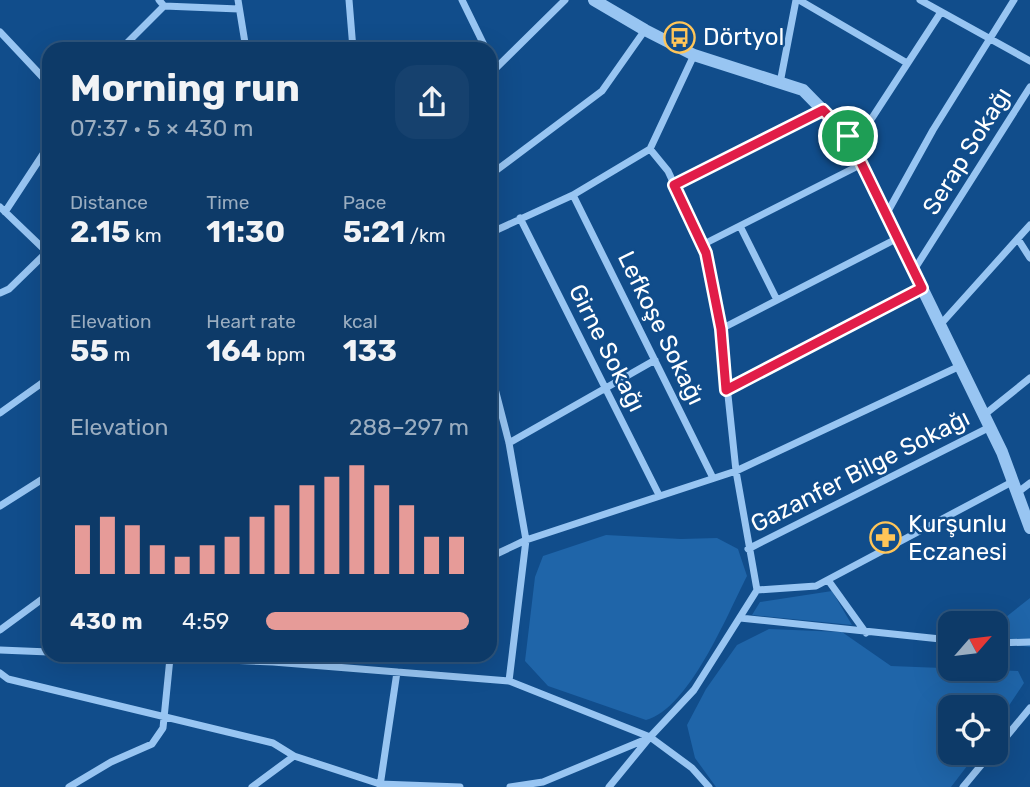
<!DOCTYPE html>
<meta charset="utf-8">
<style>
body{margin:0;font-family:Rubik,sans-serif;background:#16416e;color:#f1f3f6;height:100vh;display:flex;flex-direction:column;font-size:26px;white-space:nowrap}
*{box-sizing:border-box;margin:0}
p{font-size:23px;color:#9aadc0}
.icon{flex:none;width:38px;height:38px;fill:none;stroke:currentColor;stroke-width:2;stroke-linecap:round;stroke-linejoin:round}
.map{position:relative;flex:1;overflow:hidden}
.panel{position:absolute;left:42px;top:42px;width:455px;height:620px;display:flex;flex-direction:column;background:#0d3a68;border-radius:21px;box-shadow:0 7px 28px #0002,0 0 0 2px #2d547c}
.panel>*{flex:none}
.needle{width:46px;rotate:62deg}
.buttons{position:absolute;left:938px;top:611px;display:grid;gap:14px}
.buttons a{display:grid;place-items:center;width:70px;height:70px;border-radius:14px;background:#0d3a68;box-shadow:0 7px 28px #0002,0 0 0 2px #2d547c;font-size:35px}
.pin{position:absolute;display:grid;place-items:center;width:60px;height:60px;color:#fff;margin:-30px;border:4px solid #fff;border-radius:50%;box-shadow:0 2px 7px #0007}
.round{display:grid;place-items:center;flex:none;width:74px;height:74px;border-radius:21px;background:#16416e}
.headline{display:flex;align-items:center;justify-content:space-between;height:119px;padding:0 28px}
h1{font-size:38px;font-weight:700;line-height:52px}
.figures{display:grid;grid-template-columns:repeat(3,1fr);gap:10px;height:119px;padding:7px 28px}
.figures div{display:grid;align-content:center}
.figures b{font-size:30px;font-weight:700}
.figures small{font-size:19px;font-weight:400}
.figures p{font-size:19px}
.chart{height:196px;padding:14px 28px}
.chart p{display:flex;justify-content:space-between}
.chart svg{width:100%;height:126px;margin-top:7px;stroke:#e69b98;stroke-width:6}
ul{padding:0 28px;list-style:none;font-size:23px}
li{display:grid;grid-template-columns:112px 84px 1fr;align-items:center;height:52px}
li i{height:18px;border-radius:9px;background:#e69b98}
.map>svg:first-child{display:block}
.green{fill:#1f65a9}
.lines{fill:none;stroke-linecap:round;stroke-linejoin:round}
.minor{stroke:#98c5f2;stroke-width:7}
.tertiary{stroke:#98c5f2;stroke-width:12}
.route-casing{stroke:#fff;stroke-width:14}
.route{stroke:#e11d48;stroke-width:9}
.labels{text-anchor:middle;dominant-baseline:central;stroke-width:5;stroke-linejoin:round;paint-order:stroke}
.poi-label{font-size:24px;fill:#fff;stroke:#114d8b;text-anchor:start}
.street-label{font-size:24px;fill:#fff;stroke:#114d8b}
</style>
<div class="map">
<svg width="1030" height="787" viewBox="0 0 1030 787">
<rect width="100%" height="100%" fill="#114d8b"/>
<path class="green" d="M606,535L681,539L717,538L738,549L747,576C727,615 689,709 646,720L548,686L525,661L535,577L543,556Z
M832,591L852,625L752,615L760,602Z
M1030,598V647L996,642V625Z
M769,629L842,632L891,666L1018,671L1024,683L996,725V707H950V752L977,753L951,787H716L695,758L687,725L706,689L737,645Z"/>
<g class="lines">
<path class="minor" d="M159,0L164,6L239,9
M238,0L246,49
M349,0L353,49
M462,0L486,49
M799,0L907,63
M920,0L1030,61
M0,32L49,84
M121,49L164,6
M321,49L352,44
M490,58L495,69
M490,74L565,0
M780,83L796,0
M848,136L872,118L941,12
M650,149L668,171L706,253L721,329L736,471L757,590L816,586L1012,482
M490,175L602,91L645,30
M674,185L823,110
M573,195L713,478
M0,207L49,254
M5,212L49,145
M887,213L933,130L1014,0
M520,218L659,495
M740,226L777,300
M490,233L573,195L650,149L694,55
M1018,239L1030,258
M702,245L862,164
M914,270L1030,87
M0,293L9,289L49,250
M940,325L1030,225
M721,329L898,238
M490,379L492,377L509,443L526,540L509,681
M726,390L922,288
M0,413L49,378
M984,415L1030,378
M509,443L655,360
M1017,493L1030,483
M0,506L49,475
M748,549L990,427
M490,557L526,540L736,471L960,366
M828,580L866,633
M740,618L950,640
M0,630L49,594
M996,643L1030,642
M0,650L49,652
M97,654L273,662L509,681L650,737L692,768L709,787
M274,662L289,654
M0,673L8,679L273,743L294,756L380,784L460,787
M996,749L1030,708
M380,786L397,672
M69,787L111,762L152,744L163,728L170,658
M252,787L294,756
M510,787L543,782L649,738
M609,787L650,737L694,690L757,590
M963,787L992,752"/>
<path class="tertiary" d="M594,0L645,30L694,55L803,90L848,136L1002,452L1030,528"/>
</g>
<g class="lines">
<defs>
<path id="route" d="M823,110L848,136L922,288L726,390L721,329L706,253L674,185Z"/>
</defs>
<use href="#route" class="route-casing"/>
<use href="#route" class="route"/>
</g>
<defs>
<symbol id="bus-ring" viewBox="-11 -11 22 22"><circle r="9.5" fill="#114d8b" stroke="#ffc558" stroke-width="1.5"/><path d="M-5-6H5V4H4V6H2V4H-2V6H-4V4H-5ZM-3.5-4V0h7V-4ZM-3.5 1.2v1.5H-2V1.2ZM2 1.2v1.5H3.5V1.2Z" fill="#ffc558"/></symbol>
<symbol id="pharmacy-ring" viewBox="-11 -11 22 22"><circle r="9.5" fill="#114d8b" stroke="#ffc558" stroke-width="1.5"/><path d="M-2-6h4v4h4v4h-4v4h-4v-4h-4v-4h4Z" fill="#ffc558"/></symbol>
</defs>
<g fill-rule="evenodd">
<use href="#bus-ring" x="662" y="20" width="35" height="35"/>
<use href="#pharmacy-ring" x="868" y="520" width="35" height="35"/>
</g>
<g class="labels">
<g class="poi-label">
<text x="703" y="37">Dörtyol</text>
<text x="908" y="524">Kurşunlu<tspan x="908" dy="28">Eczanesi</tspan></text>
</g>
<g class="street-label">
<text transform="translate(967 151) rotate(-58)">Serap Sokağı</text>
<text transform="translate(661 328) rotate(64)">Lefkoşe Sokağı</text>
<text transform="translate(607 348) rotate(63)">Girne Sokağı</text>
<text transform="translate(860 471) rotate(-27)">Gazanfer Bilge Sokağı</text>
</g>
</g>
</svg>
<div class="buttons">
<a><svg class="needle" viewBox="-14 -14 28 28"><path d="M0-13l5 13h-10z" fill="#e53935"/><path d="M0 13l5-13h-10z" fill="#9aadc0"/></svg></a>
<a><svg class="icon" aria-label="locate" viewBox="0 0 24 24"><circle cx="12" cy="12" r="6"/><path d="M12 2v4M12 18v4M2 12h4M18 12h4"/></svg></a>
</div>
<div class="pin" style="left:848px;top:136px;background:#1e9e55"><svg class="icon" aria-label="arrive" viewBox="0 0 24 24"><path d="M6 21V4h12l-3 4 3 4H6"/></svg></div>
<section class="panel">
<div class="headline"><div><h1>Morning run</h1><p>07:37 · 5 × 430 m</p></div><a class="round"><svg class="icon" aria-label="share" viewBox="0 0 24 24"><path d="M12 15V3M7 8l5-5 5 5M5 13v7h14v-7"/></svg></a></div>
<div class="figures">
<div><p>Distance</p><b>2.15<small> km</small></b></div>
<div><p>Time</p><b>11:30</b></div>
<div><p>Pace</p><b>5:21<small> /km</small></b></div>
</div>
<div class="figures">
<div><p>Elevation</p><b>55<small> m</small></b></div>
<div><p>Heart rate</p><b>164<small> bpm</small></b></div>
<div><p>kcal</p><b>133</b></div>
</div>
<div class="chart"><p><span>Elevation</span>288–297 m</p>
<svg viewBox="0 0 160 44" preserveAspectRatio="none"><path d="M5 44V27M15 44V24M25 44V27M35 44V34M45 44V38M55 44V34M65 44V31M75 44V24M85 44V20M95 44V13M105 44V10M115 44V6M125 44V13M135 44V20M145 44V31M155 44V31"/></svg>
</div>
<ul>
<li><b>430 m</b>4:59<i style="width:100%"></i></li>
</ul>
</section>
</div>
